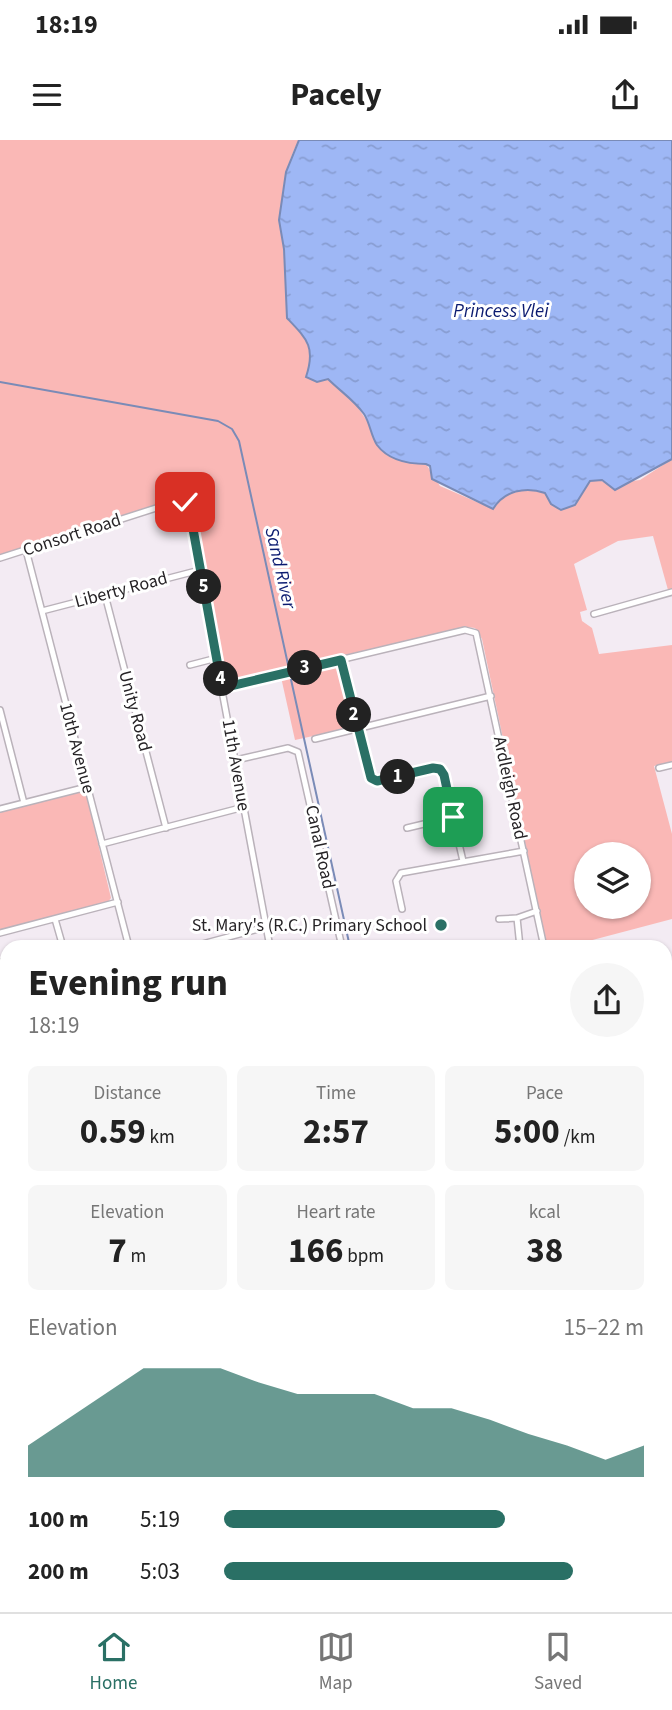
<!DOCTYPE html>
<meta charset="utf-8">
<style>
body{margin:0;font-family:"Source Sans 3",sans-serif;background:#f6f6f6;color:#222;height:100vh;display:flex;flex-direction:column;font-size:26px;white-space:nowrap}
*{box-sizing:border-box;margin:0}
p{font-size:23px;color:#767676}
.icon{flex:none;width:38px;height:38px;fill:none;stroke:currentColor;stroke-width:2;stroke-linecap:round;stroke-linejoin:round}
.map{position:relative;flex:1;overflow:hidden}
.drawer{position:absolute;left:0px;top:800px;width:672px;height:674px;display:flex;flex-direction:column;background:#fff;border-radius:21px 21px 0 0;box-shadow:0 2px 5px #0004}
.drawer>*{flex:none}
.buttons{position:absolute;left:574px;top:702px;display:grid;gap:14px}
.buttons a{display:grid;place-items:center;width:77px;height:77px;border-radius:50%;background:#fff;box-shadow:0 2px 5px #0004;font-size:35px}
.pin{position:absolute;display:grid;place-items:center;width:60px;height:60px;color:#fff;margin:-30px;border-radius:14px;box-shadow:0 4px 10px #0006}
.km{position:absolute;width:35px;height:35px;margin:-18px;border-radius:50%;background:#222;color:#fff;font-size:19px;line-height:35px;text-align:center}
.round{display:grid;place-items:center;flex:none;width:74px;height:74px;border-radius:37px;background:#f6f6f6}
.head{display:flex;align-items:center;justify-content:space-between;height:119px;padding:0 28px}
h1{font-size:38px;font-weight:700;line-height:52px}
.metrics{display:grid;grid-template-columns:repeat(3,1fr);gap:10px;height:119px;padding:7px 28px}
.metrics div{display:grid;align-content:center;border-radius:10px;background:#f6f6f6;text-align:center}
.metrics b{font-size:35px;font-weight:700}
.metrics small{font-size:19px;font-weight:400}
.metrics p{font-size:19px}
.chart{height:196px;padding:14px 28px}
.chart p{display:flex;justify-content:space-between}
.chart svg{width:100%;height:126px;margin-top:7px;fill:#2a7065;opacity:.7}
ul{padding:0 28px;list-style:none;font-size:23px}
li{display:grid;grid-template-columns:112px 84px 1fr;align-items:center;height:52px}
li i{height:18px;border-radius:9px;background:#2a7065}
.status{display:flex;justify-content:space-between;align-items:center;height:49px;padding:0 35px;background:#fff;direction:ltr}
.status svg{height:19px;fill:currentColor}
header{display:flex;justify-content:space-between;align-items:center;height:91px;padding:0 28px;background:#fff;font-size:32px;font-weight:700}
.tabs{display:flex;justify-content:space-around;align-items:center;height:98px;border-top:2px solid #e0e0e0;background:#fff;font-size:19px;color:#767676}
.tabs a{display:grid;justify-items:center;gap:4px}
.tabs .active{color:#2a7065}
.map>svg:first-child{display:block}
.green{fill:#fab8b6;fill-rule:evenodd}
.water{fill:url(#water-ripples);stroke:#7a8bb7;stroke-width:2}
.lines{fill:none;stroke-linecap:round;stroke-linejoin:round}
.stream{stroke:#7a8bb7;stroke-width:2}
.street-casing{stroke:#bab2ba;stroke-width:8}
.secondary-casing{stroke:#bab2ba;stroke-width:10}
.street{stroke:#fff;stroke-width:5}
.secondary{stroke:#fff;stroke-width:8}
.route-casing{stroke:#fff;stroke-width:14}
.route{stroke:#2a7065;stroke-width:9}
.poi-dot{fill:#2a7065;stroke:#fff;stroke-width:2.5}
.labels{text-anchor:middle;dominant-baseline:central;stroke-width:6;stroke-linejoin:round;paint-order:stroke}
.street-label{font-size:18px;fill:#262326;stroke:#fff}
.poi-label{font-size:18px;fill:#262326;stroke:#fff;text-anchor:end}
.water-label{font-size:19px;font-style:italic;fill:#0b1b70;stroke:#fff}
</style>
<div class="status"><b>18:19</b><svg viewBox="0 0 49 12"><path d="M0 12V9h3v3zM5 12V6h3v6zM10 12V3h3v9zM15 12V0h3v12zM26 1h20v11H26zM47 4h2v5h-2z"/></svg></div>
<header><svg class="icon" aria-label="menu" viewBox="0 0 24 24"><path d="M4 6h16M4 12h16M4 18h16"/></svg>Pacely<svg class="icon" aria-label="share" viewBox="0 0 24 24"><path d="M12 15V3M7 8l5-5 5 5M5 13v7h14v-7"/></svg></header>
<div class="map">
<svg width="672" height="1472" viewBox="0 0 672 1472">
<defs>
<pattern id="water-ripples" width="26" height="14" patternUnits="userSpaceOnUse" patternTransform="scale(1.75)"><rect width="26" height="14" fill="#9eb7f5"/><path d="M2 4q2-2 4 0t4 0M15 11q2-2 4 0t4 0" fill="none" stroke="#889dd2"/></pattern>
</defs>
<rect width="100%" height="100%" fill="#f3ebf3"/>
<path class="green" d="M0,0H299C267,58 286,125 296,187C313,200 312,218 306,237L328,239L355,263L371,287L378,305L391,317L426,324L440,346L493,369C504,351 525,346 545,353L551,364L596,339L609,344L640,340L672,319V449L668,450L653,396L618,401L574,424L587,470L580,472L582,481L592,488L599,514L672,505V622L654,626L672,694V779L566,807H547L482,499L475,488L467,487L227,542L223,537L189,355L0,415ZM586,714H639V766H586Z
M332,525L340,529L352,584L349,588L295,600L281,537Z
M78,652L87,657L111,758L108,762L0,790V672Z
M7,1137V1466L20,1467L18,1472H0V1139Z
M191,1467L193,1472H50L30,1467Z"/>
<path class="water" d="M299,0H672V319L615,350L602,340L590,341L575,365L561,370L551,364L545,353C525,346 504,351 493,369L432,339L430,326L426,324C408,324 389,321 377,305C371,296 370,283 364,274C354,260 340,251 328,239L317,242L306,237C316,207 307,199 287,178L284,109L279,80L286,32Z"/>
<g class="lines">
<path class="stream" d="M0,242L218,281L232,289L239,301L289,529
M290,535L350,807
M394,1466L395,1472"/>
<defs>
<path id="street" d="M26,410L129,807
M0,418L178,361L187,364L270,807
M105,455L166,688
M42,471L200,430
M594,474L672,452
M341,520L370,636L378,641L433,628L442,631L463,721
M190,525L217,518
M222,548L465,490L476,493L544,807
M0,570L24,663
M315,599L491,556
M236,620L288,608L298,612L342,807
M659,628L672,625
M0,669L87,647
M407,688L453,677
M102,704L244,667
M402,769L396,741L401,733L524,711
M55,779L63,807
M499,779L517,778
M0,793L118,762
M191,807L266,787
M520,807L517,778L537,771
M0,822L7,849
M0,949L7,947
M665,957H672
M665,1008L672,1007
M665,1058H672
M665,1109L672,1108
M665,1160L672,1159
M665,1229L672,1267
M665,1436L672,1432
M665,1440L672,1456
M320,1466L322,1472
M463,1466L466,1472
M536,1466L538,1472
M398,1472L410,1466
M587,1472L599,1466"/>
<path id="secondary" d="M665,894L672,893
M0,1010L7,1009"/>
</defs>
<use href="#street" class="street-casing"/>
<use href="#secondary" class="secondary-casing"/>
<use href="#street" class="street"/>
<use href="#secondary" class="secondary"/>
</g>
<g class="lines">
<defs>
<path id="route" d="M185,362L189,367L222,548L341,520L371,638L377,641L433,628L440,629L444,635L453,677"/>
</defs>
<use href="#route" class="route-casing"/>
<use href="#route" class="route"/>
</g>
<circle class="poi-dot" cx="441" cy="785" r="7"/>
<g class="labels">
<g class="street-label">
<text transform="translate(72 395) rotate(-18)">Consort Road</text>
<text transform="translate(121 450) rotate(-15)">Liberty Road</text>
<text transform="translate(135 571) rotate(75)">Unity Road</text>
<text transform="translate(77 608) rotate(75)">10th Avenue</text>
<text transform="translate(236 625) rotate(80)">11th Avenue</text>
<text transform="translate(510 648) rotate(78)">Ardleigh Road</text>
<text transform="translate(320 707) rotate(78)">Canal Road</text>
</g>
<g class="poi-label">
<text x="427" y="785">St. Mary's (R.C.) Primary School</text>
</g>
<g class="water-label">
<text x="501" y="171">Princess Vlei</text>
<text transform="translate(280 428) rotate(77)">Sand River</text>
</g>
</g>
</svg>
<div class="buttons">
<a><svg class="icon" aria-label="layers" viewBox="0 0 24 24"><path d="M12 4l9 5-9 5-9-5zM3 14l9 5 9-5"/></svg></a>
</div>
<div class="pin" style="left:453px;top:677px;background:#1e9e55"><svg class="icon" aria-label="arrive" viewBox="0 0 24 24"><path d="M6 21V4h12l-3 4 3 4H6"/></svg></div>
<div class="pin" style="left:185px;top:362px;background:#d93025"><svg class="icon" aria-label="check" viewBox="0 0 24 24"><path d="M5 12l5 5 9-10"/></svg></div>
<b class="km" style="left:398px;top:637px">1</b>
<b class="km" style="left:354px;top:575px">2</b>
<b class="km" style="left:305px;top:528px">3</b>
<b class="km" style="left:221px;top:539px">4</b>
<b class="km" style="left:204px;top:447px">5</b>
<section class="drawer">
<div class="head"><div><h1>Evening run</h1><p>18:19</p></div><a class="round"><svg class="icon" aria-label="share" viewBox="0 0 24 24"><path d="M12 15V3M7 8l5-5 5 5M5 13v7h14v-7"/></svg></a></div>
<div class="metrics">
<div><p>Distance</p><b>0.59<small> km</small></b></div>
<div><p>Time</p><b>2:57</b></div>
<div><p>Pace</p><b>5:00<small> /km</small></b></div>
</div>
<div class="metrics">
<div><p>Elevation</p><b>7<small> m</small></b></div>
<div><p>Heart rate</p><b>166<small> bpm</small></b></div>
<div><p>kcal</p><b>38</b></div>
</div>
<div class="chart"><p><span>Elevation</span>15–22 m</p>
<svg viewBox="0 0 160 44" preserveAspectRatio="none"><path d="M0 44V33L10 24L20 15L30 6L40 6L50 6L60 11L70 15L80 15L90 15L100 20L110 20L120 24L130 29L140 33L150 38L160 33V44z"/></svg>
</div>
<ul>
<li><b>100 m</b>5:19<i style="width:67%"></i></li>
<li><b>200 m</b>5:03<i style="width:83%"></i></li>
</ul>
</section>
</div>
<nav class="tabs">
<a class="active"><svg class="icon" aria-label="home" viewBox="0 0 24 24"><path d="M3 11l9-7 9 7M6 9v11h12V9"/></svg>Home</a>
<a><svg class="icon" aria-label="map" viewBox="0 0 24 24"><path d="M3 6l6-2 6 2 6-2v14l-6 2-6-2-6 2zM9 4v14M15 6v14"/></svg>Map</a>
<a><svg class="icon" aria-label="saved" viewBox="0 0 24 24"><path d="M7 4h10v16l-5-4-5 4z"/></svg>Saved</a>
</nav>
